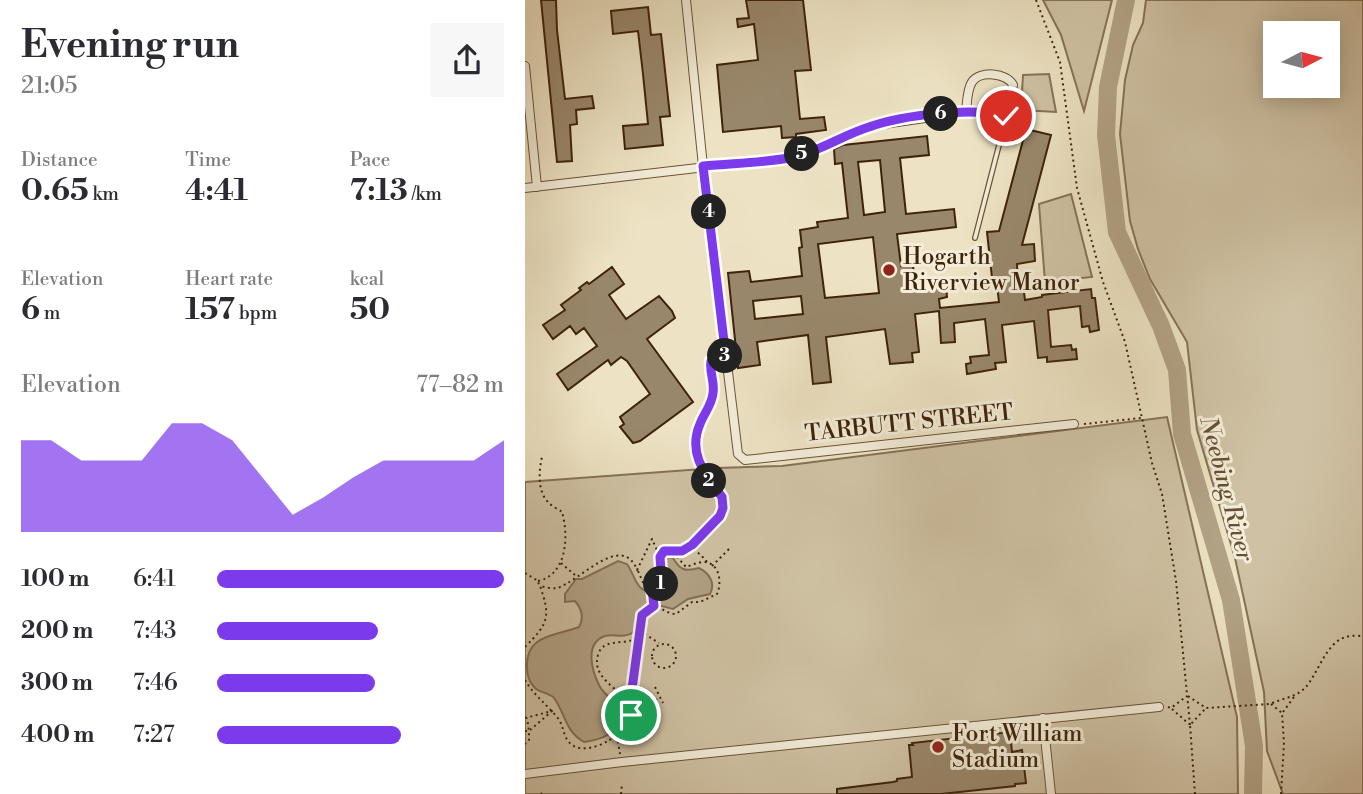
<!DOCTYPE html>
<meta charset="utf-8">
<style>
body{margin:0;font-family:"Libre Bodoni",serif;background:#f7f7f7;color:#2b2b33;height:100vh;display:flex;flex-direction:column;font-size:26px;white-space:nowrap}
*{box-sizing:border-box;margin:0}
p{font-size:23px;color:#7c7c81}
.icon{flex:none;width:38px;height:38px;fill:none;stroke:currentColor;stroke-width:2;stroke-linecap:round;stroke-linejoin:round}
.map{position:relative;flex:1;overflow:hidden}
.sheet{display:flex;flex-direction:column;background:#fff;width:525px}
.sheet>*{flex:none}
.needle{width:46px;rotate:84deg}
.controls{position:absolute;left:738px;top:21px;display:grid;gap:14px}
.controls a{display:grid;place-items:center;width:77px;height:77px;border-radius:0px;background:#fff;box-shadow:0 4px 18px #0003;font-size:35px}
.pin{position:absolute;display:grid;place-items:center;width:60px;height:60px;color:#fff;margin:-30px;border:4px solid #fff;border-radius:50%;box-shadow:0 2px 7px #0007}
.km{position:absolute;width:35px;height:35px;margin:-18px;border-radius:50%;background:#222;color:#fff;font-size:19px;line-height:35px;text-align:center}
.round{display:grid;place-items:center;flex:none;width:74px;height:74px;border-radius:0px;background:#f7f7f7}
.overview{display:flex;align-items:center;justify-content:space-between;height:119px;padding:0 21px}
h1{font-size:38px;font-weight:800;line-height:52px}
.metrics{display:grid;grid-template-columns:repeat(3,1fr);gap:10px;height:119px;padding:7px 21px}
.metrics div{display:grid;align-content:center}
.metrics b{font-size:30px;font-weight:800}
.metrics small{font-size:19px;font-weight:400}
.metrics p{font-size:19px}
.chart{height:196px;padding:14px 21px}
.chart p{display:flex;justify-content:space-between}
.chart svg{width:100%;height:126px;margin-top:7px;fill:#7c3aed;opacity:.7}
ul{padding:0 21px;list-style:none;font-size:23px}
li{display:grid;grid-template-columns:112px 84px 1fr;align-items:center;height:52px}
li i{height:18px;border-radius:9px;background:#7c3aed}
main{display:flex;flex:1;min-height:0}
.map>svg:first-child{display:block}
.green{fill:#cfc2a4;stroke:#867257;stroke-width:2;fill-rule:evenodd}
.water{fill:#b2a285;stroke:#846f54;stroke-width:2}
.lines{fill:none;stroke-linecap:round;stroke-linejoin:round}
.river{stroke:#b2a285;stroke-width:18}
.building{fill:#99876b;stroke:#3e230a;stroke-width:2;fill-rule:evenodd}
.lane-casing{stroke:#6a5338;stroke-width:6}
.street-casing{stroke:#6a5338;stroke-width:10}
.path{stroke:#3e230a;stroke-width:2;stroke-dasharray:2 3.5;stroke-linecap:butt}
.lane{stroke:#f3edd9;stroke-width:3.5}
.street{stroke:#f3edd9;stroke-width:8}
.route-casing{stroke:#fff;stroke-width:14}
.route{stroke:#7c3aed;stroke-width:9}
.poi-dot{fill:#8f2418;stroke:#f3edd9;stroke-width:2.5}
.labels{text-anchor:middle;dominant-baseline:central;stroke-width:6;stroke-linejoin:round;paint-order:stroke}
.poi-label{font-size:23px;fill:#3e230a;stroke:#f3edd9;text-anchor:start}
.street-label{font-size:23px;fill:#3e230a;stroke:#f3edd9}
.water-label{font-size:24px;font-style:italic;fill:#674f35;stroke:#f3edd9}
</style>
<main>
<section class="sheet">
<div class="overview"><div><h1>Evening run</h1><p>21:05</p></div><a class="round"><svg class="icon" aria-label="share" viewBox="0 0 24 24"><path d="M12 15V3M7 8l5-5 5 5M5 13v7h14v-7"/></svg></a></div>
<div class="metrics">
<div><p>Distance</p><b>0.65<small> km</small></b></div>
<div><p>Time</p><b>4:41</b></div>
<div><p>Pace</p><b>7:13<small> /km</small></b></div>
</div>
<div class="metrics">
<div><p>Elevation</p><b>6<small> m</small></b></div>
<div><p>Heart rate</p><b>157<small> bpm</small></b></div>
<div><p>kcal</p><b>50</b></div>
</div>
<div class="chart"><p><span>Elevation</span>77–82 m</p>
<svg viewBox="0 0 160 44" preserveAspectRatio="none"><path d="M0 44V12L10 12L20 19L30 19L40 19L50 6L60 6L70 12L80 25L90 38L100 32L110 25L120 19L130 19L140 19L150 19L160 12V44z"/></svg>
</div>
<ul>
<li><b>100 m</b>6:41<i style="width:100%"></i></li>
<li><b>200 m</b>7:43<i style="width:56%"></i></li>
<li><b>300 m</b>7:46<i style="width:55%"></i></li>
<li><b>400 m</b>7:27<i style="width:64%"></i></li>
</ul>
</section>
<div class="map">
<svg width="838" height="794" viewBox="0 0 838 794">
<rect width="100%" height="100%" fill="#ede3c4"/>
<filter id="stains"><feTurbulence type="fractalNoise" baseFrequency=".00286" numOctaves="4"/><feColorMatrix values="0 0 0 0 .2 0 0 0 0 .09 0 0 0 0 .02 0 0 0 .5 -.17"/></filter>
<radialGradient id="worn" r=".72"><stop offset=".6" stop-color="#630" stop-opacity="0"/><stop offset="1" stop-color="#630" stop-opacity=".3"/></radialGradient>
<path class="green" d="M518,0H587L559,111L536,35Z
M621,0H838V794H758L742,751L739,692L710,558L672,430L662,342L625,279L613,249L605,221L595,134L600,80L608,45L618,23ZM751,33H803V86H751Z
M524,74L531,112L496,110L498,75Z
M546,194L567,277L520,282L514,204Z
M642,417L712,717L713,794H0V482L191,468L257,466Z"/>
<path class="water" d="M143,557L148,558C155,570 160,572 174,568C184,573 191,583 185,594L163,599L148,609L129,604L116,608C114,615 113,629 107,633C98,639 88,633 80,636C59,643 67,671 74,685C79,696 92,702 99,713C92,734 79,739 59,742C40,731 41,715 29,698C25,693 15,693 10,688C5,683 2,675 2,668C0,634 31,636 54,627C59,618 57,609 50,601L40,602V594L51,579H57L93,561L102,564C112,579 110,592 131,593C142,585 144,577 138,564Z"/>
<g class="lines">
<path class="river" d="M601,0L583,87L581,135L592,232L636,326L652,370L657,434L706,600L729,746L728,794"/>
</g>
<path class="building" d="M16,0H31L32,30L40,99L67,96L69,108L51,110L52,124L45,125L47,161L32,162Z
M221,0H278L286,70L270,71L275,119L299,117L301,130L271,134V137L257,138L256,126L198,132L192,65L233,60L229,24L213,27L212,19L224,18Z
M123,7L126,35L136,34L145,116L135,117L138,145L100,149L98,126L123,124L118,74L113,31L88,34L86,11Z
M501,129L526,135L497,245L509,244L510,261L492,264L493,284H498L500,300L517,297V295L566,289L567,298H570L574,330L565,332L564,326L557,327L555,306L523,310L526,347L546,345L547,350L551,349L552,359L522,362V357L513,358L509,321L477,325L481,362L470,363L471,369L442,374L441,364L446,363L445,357L464,355L460,319L429,323L430,342L416,343L414,311L390,314L394,352L387,353L388,362L365,364L360,329L301,337L306,382L288,384L283,335L232,342L235,365L213,368L203,273L224,271L226,282L277,276L274,248L277,247L275,230L293,227L292,222L323,218L317,163L310,164L309,149L318,145L402,136L404,155L375,158L381,214L429,209L431,227L372,234L376,266L388,264L390,290L421,286L422,297L414,299L415,308L474,302L472,286L468,287L462,232L474,231ZM355,160L360,212L339,215L333,162ZM348,237L354,293L300,298L293,244ZM276,296L278,314L230,319L228,301Z
M87,267L99,284L84,295L101,319L134,296L147,311L150,318L122,339L168,402L115,441L108,443L95,427L99,424L95,417L125,394L102,361L96,357L86,365L83,360L43,390L32,374L72,346L59,328L51,334L45,326L28,339L18,325L40,310L36,305L56,290L54,288L62,282L64,284Z
M485,732L487,752L497,750L501,783L490,784V786L416,794H312V789L368,782L372,781V779L387,777L384,745H388L387,743Z"/>
<g class="lines">
<defs>
<path id="lane" d="M450,238L481,118"/>
<path id="street" d="M161,0L178,166L213,454L220,460L549,424
M0,66L12,187
M0,188L267,157L285,152L345,126L441,112C442,104 442,89 447,82C455,70 482,73 488,85L481,116L465,111L441,112
M518,718L526,794
M0,774L97,762L634,707"/>
</defs>
<use href="#lane" class="lane-casing"/>
<use href="#street" class="street-casing"/>
<path class="path" d="M511,0L535,62L552,188L578,282L600,342L627,463L637,494L651,581L665,725
M559,424L616,418
M163,548L175,554L183,563
M148,551C168,551 201,519 197,497C182,477 165,457 173,429C176,418 184,410 187,399C191,385 184,374 186,361L193,358
M36,563L51,576
M187,566L204,549
M113,571L120,587L127,589
M0,573L13,581L14,585
M13,581C42,575 44,536 37,512C33,509 26,506 23,502C12,491 14,470 17,457
M127,589L134,586L138,579L135,558
M127,590L129,605
M115,631L134,643
M127 656a12 12 0 1 1 24 0a12 12 0 1 1-24 0Z
M0,647C23,624 26,617 15,586C19,587 27,589 32,588C54,582 97,531 112,570L127,539L135,557L139,551H147L161,567C167,565 173,562 179,562C195,563 197,583 192,594L175,602H167L151,614C141,614 135,605 125,607C112,618 119,629 110,639C97,645 78,638 73,655C64,684 113,693 105,718C103,728 91,736 83,741C72,747 53,754 43,741C38,734 38,724 32,717C21,704 8,694 0,680
M130,687L138,703
M663,696L681,708L745,704C758,698 769,698 780,688C793,674 801,642 821,637C826,635 833,636 838,636
M105,703L114,636
M746,704L757,713L759,743L756,794
M643,707L646,708L662,696
M647,709L664,724
M758,712L769,697
M107,714L126,701L135,699
M0,718L27,711L4,731V740L0,744
M0,731H4L2,718
M92,736L95,754
M16,794L17,793
M96,794L97,784
M670,794L665,725L680,709"/>
<use href="#lane" class="lane"/>
<use href="#street" class="street"/>
</g>
<g class="lines">
<defs>
<path id="route" d="M106,715L105,704L117,615L129,606L127,589L137,583L135,557L139,551H157L167,545L195,516L198,508L197,497C181,475 162,454 175,424C179,413 187,405 188,393C190,382 184,372 186,361L201,358L178,166C208,163 240,163 269,157C295,151 318,135 344,127C378,115 446,107 481,116"/>
</defs>
<use href="#route" class="route-casing"/>
<use href="#route" class="route"/>
</g>
<g class="poi-dot">
<circle cx="364" cy="270" r="7"/>
<circle cx="413" cy="747" r="7"/>
</g>
<g class="labels">
<g class="poi-label">
<text x="378" y="257">Hogarth<tspan x="378" dy="26">Riverview Manor</tspan></text>
<text x="427" y="734">Fort William<tspan x="427" dy="26">Stadium</tspan></text>
</g>
<g class="street-label">
<text transform="translate(384 423) rotate(-6)">TARBUTT STREET</text>
</g>
<g class="water-label">
<text transform="translate(701 489) rotate(75)">Neebing River</text>
</g>
</g>
<rect width="100%" height="100%" filter="url(#stains)"/>
<rect width="100%" height="100%" fill="url(#worn)"/>
</svg>
<div class="controls">
<a><svg class="needle" viewBox="-14 -14 28 28"><path d="M0-13l5 13h-10z" fill="#e53935"/><path d="M0 13l5-13h-10z" fill="#7c7c81"/></svg></a>
</div>
<div class="pin" style="left:106px;top:715px;background:#1e9e55"><svg class="icon" aria-label="arrive" viewBox="0 0 24 24"><path d="M6 21V4h12l-3 4 3 4H6"/></svg></div>
<div class="pin" style="left:481px;top:116px;background:#d93025"><svg class="icon" aria-label="check" viewBox="0 0 24 24"><path d="M5 12l5 5 9-10"/></svg></div>
<b class="km" style="left:136px;top:584px">1</b>
<b class="km" style="left:184px;top:481px">2</b>
<b class="km" style="left:200px;top:356px">3</b>
<b class="km" style="left:184px;top:212px">4</b>
<b class="km" style="left:277px;top:154px">5</b>
<b class="km" style="left:416px;top:114px">6</b>
</div>
</main>
